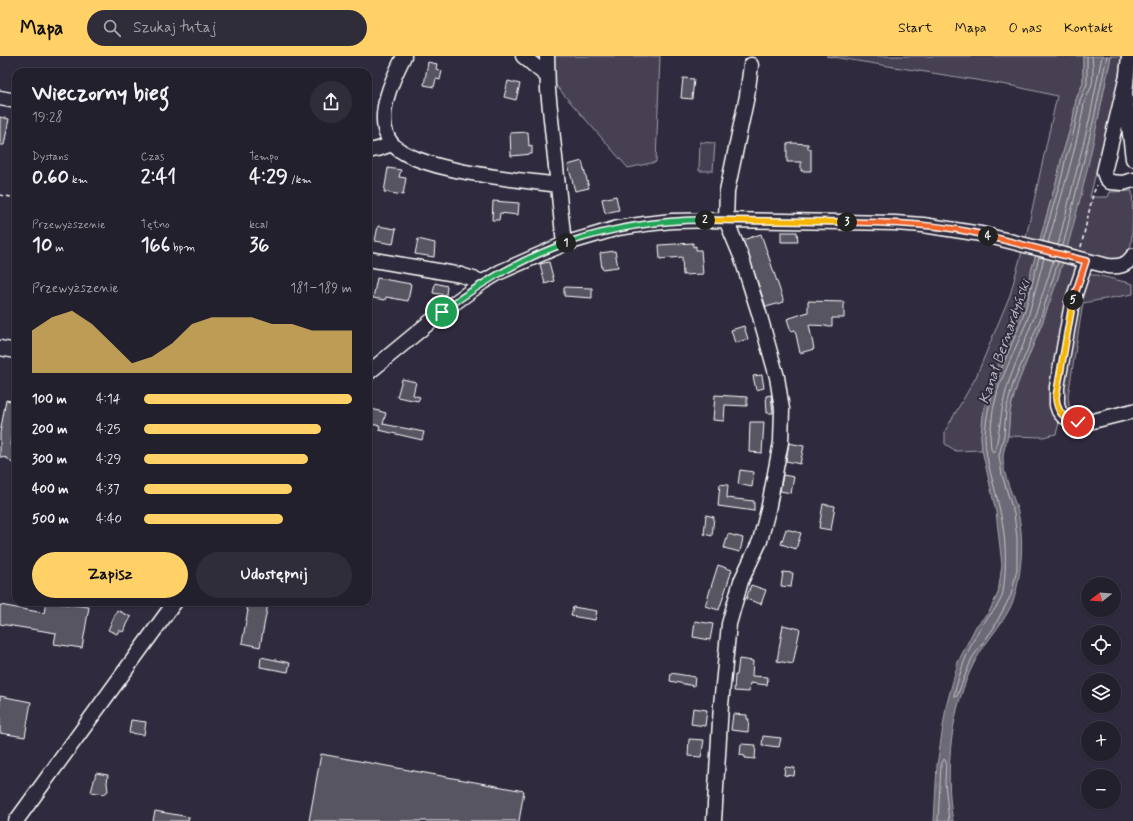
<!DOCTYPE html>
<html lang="pl">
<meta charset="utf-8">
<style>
body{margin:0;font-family:Mynerve,sans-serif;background:#2f2d3a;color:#f1f3f6;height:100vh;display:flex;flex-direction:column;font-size:15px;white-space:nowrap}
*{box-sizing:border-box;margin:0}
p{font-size:13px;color:#a3a3aa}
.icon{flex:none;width:22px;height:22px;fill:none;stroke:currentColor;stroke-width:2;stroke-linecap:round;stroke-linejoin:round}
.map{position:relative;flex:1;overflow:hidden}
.drawer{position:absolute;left:12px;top:12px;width:360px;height:538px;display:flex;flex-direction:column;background:#23202e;border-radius:12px;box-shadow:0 1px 3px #0004,0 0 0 1px #403e4a}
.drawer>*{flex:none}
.needle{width:26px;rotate:253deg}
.controls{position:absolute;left:1081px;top:521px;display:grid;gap:8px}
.controls a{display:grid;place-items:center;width:40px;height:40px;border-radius:50%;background:#23202e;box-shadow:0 1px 3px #0004,0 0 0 1px #403e4a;font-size:20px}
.pin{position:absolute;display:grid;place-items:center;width:34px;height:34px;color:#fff;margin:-17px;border:2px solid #fff;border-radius:50%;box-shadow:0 1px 4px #0007}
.km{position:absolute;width:20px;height:20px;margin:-10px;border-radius:50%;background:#222;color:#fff;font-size:11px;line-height:20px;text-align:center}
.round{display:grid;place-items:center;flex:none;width:42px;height:42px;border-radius:21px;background:#2f2d3a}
.headline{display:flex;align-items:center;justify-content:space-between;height:68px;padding:0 20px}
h1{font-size:22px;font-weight:700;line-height:30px}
.figures{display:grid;grid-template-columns:repeat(3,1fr);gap:6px;height:68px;padding:4px 20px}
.figures div{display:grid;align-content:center}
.figures b{font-size:20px;font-weight:700}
.figures small{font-size:11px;font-weight:400}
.figures p{font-size:11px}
.chart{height:112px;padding:8px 20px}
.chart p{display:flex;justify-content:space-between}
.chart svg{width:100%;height:72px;margin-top:4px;fill:#ffd166;opacity:.7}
.primary-button{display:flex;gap:8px;margin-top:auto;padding:8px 20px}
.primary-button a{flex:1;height:46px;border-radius:24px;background:#ffd166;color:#111;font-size:16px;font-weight:700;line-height:46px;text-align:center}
.primary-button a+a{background:#2f2d3a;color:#f1f3f6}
ul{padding:0 20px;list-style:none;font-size:13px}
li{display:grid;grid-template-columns:64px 48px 1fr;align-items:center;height:30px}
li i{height:10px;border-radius:5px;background:#ffd166}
header{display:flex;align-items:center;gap:24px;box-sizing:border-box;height:56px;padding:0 20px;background:#ffd166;color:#111}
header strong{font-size:19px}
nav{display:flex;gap:22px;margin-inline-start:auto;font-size:14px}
.search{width:280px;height:36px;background:#2f2d3a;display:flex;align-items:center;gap:10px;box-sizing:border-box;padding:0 14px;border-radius:22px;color:#a3a3aa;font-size:15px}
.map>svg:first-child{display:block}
.green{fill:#464152;stroke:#a2a0a8}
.water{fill:#6d6a77;stroke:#a7a6ad}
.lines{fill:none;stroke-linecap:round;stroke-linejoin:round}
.shore{stroke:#c5c3c9;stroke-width:1}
.building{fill:#595564;stroke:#fff}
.minor-casing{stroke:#fff;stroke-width:17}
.path{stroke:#fff;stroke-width:1.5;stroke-dasharray:4 3;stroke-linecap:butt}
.minor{stroke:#2f2a3d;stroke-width:14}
.split-1-casing{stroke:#fff;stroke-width:8}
.split-2-casing{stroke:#fff;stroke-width:8}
.split-3-casing{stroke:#fff;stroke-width:8}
.split-4-casing{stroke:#fff;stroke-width:8}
.split-5-casing{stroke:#fff;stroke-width:8}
.split-6-casing{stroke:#fff;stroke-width:8}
.split-1{stroke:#22a559;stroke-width:5}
.split-2{stroke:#22a559;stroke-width:5}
.split-3{stroke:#f5b400;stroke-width:5}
.split-4{stroke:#f0652b;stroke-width:5}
.split-5{stroke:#f0652b;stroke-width:5}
.split-6{stroke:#f5b400;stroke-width:5}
.labels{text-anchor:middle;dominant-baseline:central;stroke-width:4;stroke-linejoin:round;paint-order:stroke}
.water-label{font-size:15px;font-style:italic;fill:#b6b4bb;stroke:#2f2a3d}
</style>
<header>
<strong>Mapa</strong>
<div class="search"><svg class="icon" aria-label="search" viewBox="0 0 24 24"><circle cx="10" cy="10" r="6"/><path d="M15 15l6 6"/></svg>Szukaj tutaj</div>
<nav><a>Start</a><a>Mapa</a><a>O nas</a><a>Kontakt</a></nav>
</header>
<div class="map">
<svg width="1133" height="765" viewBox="0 0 1133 765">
<rect width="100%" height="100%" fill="#2f2a3d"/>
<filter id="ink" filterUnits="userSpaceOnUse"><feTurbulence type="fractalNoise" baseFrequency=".025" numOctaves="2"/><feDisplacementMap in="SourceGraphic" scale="8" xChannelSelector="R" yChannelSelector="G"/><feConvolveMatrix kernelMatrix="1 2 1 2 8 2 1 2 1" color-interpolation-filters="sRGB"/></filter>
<g filter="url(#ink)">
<path class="green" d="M530,0H660L656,106L628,112Z
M826,0H1083V27L1076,43L1073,63L1062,100L1058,119L1018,262L991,327L984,352L981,380L982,394L956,395L945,388V375L976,321L1010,239L1026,181L1057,40L1013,30Z
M1111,0H1122L1117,31L1090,141H1108L1110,136L1132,135C1133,147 1133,188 1129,198C1126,201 1119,203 1115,206L1082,198V195L1066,191L1098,63Z
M700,86L715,87L713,115H699Z
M1062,207L1077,211L1055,361L1059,367L1056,378L1043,381L1008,380L1010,355L1017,329L1043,265Z
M1089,219H1097L1133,228V238L1083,247L1068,340L1070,358L1061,347L1060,341L1082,226Z"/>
<path class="water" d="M1083,0H1111C1096,74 1081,150 1058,222C1050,247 1041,270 1031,294C1023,314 1014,334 1010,355C1009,362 1009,371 1008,379C1007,386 1003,394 1003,402C1003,421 1013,438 1018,456C1024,482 1022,510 1016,536C1010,562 987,582 975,605C951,651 944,714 953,765H934L937,709L946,651L958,606L976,570L989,556L998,537L1002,509L996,456L982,394L981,380L984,352L991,326L1018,262L1058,119L1062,100L1073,63L1076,43L1083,27Z"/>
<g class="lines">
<path class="shore" d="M1043,185L1062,120L1066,101L1072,84L1080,44L1087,28V0
M1048,187C1061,140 1076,95 1084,48C1086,42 1089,36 1091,31C1094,22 1093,9 1092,0
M1058,189L1090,61L1102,0
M1063,190L1094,62L1107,0
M1039,201C1033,222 1029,245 1021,265C1006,305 987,336 985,380C985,405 995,430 1000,455C1006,481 1007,509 1003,536C1000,552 986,561 979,574C967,595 960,616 954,639L955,641L957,640L972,602L993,573L1011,539L1017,513V482L1014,458L1002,419L999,400L1004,379L1006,354L1013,328L1040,264L1058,206
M1044,202L1027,265L999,330L993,354L990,380L991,393L993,396L995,394C1001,371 1001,348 1009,325C1024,285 1042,246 1053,205
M938,765L941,709L944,703L946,705L945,727L949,765"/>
</g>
<path class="building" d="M428,6L437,8L436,13L442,15L440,24L436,23L434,31L424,29Z
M683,22L694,23L692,43L681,42Z
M508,25L520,28L516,44L504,41Z
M0,61L9,63L4,89H0Z
M528,76L529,90L532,89V98L511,100L510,77Z
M793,87L808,88V93H811V115H801V106H787V88Z
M582,105L589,132L575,135L568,109Z
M388,112L401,114L399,121L406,122L403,139L384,136Z
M616,140L619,154L605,157L602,143Z
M493,145L519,147L518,159L500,157L499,164H492Z
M378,170L396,173L393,188L375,185Z
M781,176H797L798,186H781Z
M761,178L784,246L766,251L743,184Z
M418,183L435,187L434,201L415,198Z
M693,187V191L696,190V194H701L703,218L683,219L682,201L660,203L659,189Z
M615,195L618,211L602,213L600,197Z
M549,206L554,225L545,228L540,208Z
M377,222L411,228L408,245L386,241L385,244L373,242Z
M435,227L447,230L446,239L433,237Z
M564,231L592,232V242L564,240Z
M808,245L844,246V262H832V270L809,269L814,293L800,297L795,274L791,275L787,263L808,256Z
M744,270L748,283L735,287L731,274Z
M762,319L764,332L756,334L753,320Z
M402,323L416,326L413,339L420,341L418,345L397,341Z
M715,339L747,341V350L725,349L724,365L713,364Z
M771,339L773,357H767L766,340Z
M6,344L16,346V371H14L10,389L16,394V411L7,402L0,401V377Z
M372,353L386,357L383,368L424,376L422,384L379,374L380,370L368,367Z
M750,366H764L762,397L749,396Z
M789,387L804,390L800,408L786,405Z
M740,414L754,416L752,431L738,428Z
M783,419L794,421L791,437L780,435Z
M720,428L728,429L727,442L754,445V455L718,450Z
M823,448L835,450L831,474L819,472Z
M706,459L714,461L712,480L704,478Z
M786,473L801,477L796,493L781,488Z
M728,478L743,482L740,496L724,492Z
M718,509L732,514L719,554L705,550Z
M783,516L793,517L791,531L781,530Z
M751,529L766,534L761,548L746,543Z
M46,546L89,551L82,592L54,588L56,577L0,568V549L44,557Z
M248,546L268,548L260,591L242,587L248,554H247Z
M573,551L597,555L595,564L571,560Z
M117,554L131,561L123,576L119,574L117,578L108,574Z
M695,565L713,568L710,584L693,581Z
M783,569L800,573L793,608L777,605Z
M261,601L290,607L288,616L260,611Z
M739,603L753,605L752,620L768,621L767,629L750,627L749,636L734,635L735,619H737Z
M671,617L695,621L694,630L670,625Z
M0,640L31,646L25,681L0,677Z
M693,652L707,654L705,670L691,668Z
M733,658L747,659V663H749L748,676L731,674Z
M131,664L146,666L144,679L129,677Z
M763,680L781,682L779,691L762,689Z
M689,683L704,684L701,701L688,700Z
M741,688L756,689L755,703L745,702V700L740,699Z
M321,698L524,735L519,765H309Z
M785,711L795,712L794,720L784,719Z
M96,717L108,719L107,727L108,735L104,738L91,736Z
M155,755L189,761L188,765H153Z"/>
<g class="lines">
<defs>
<path id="minor" d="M404,0C393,22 376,57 388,82C403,115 523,124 558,129
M523,0L547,20
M547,0L548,34L564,188
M1129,0L1125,37L1133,103
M1126,24L1104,116L1106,122L1110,126L1123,127L1133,124
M0,42L16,45
M368,95L378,93L392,88
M368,203L461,219L483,226
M1086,205L1072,247L1057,331V349L1059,355L1063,360L1078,366L1093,365L1133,355
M0,292L16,295
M368,317L442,256L483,226L500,216L564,188L618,172L645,168L672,165L726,164L895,167L923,169L981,178L1108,210C1119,211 1126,210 1133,200
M16,765L175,546
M714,765L721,649L729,568L741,525L760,485L768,454L781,386L782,353L777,321L759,257L741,200L726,164L727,135L747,40L751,9"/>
</defs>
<use href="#minor" class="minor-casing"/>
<path class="path" d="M0,139L16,142
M1081,191L1093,138L1097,129"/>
<use href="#minor" class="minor"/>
</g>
</g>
<g class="lines" filter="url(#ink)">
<defs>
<path id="split-1" d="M442,256C481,226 519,204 566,187"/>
<path id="split-2" d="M566,187C611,172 657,164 705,164"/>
<path id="split-3" d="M705,164L847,166"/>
<path id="split-4" d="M847,166C895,167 942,168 988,180"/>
<path id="split-5" d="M988,180L1086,205L1073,244"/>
<path id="split-6" d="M1073,244L1056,341C1057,356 1063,363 1078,366"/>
</defs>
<use href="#split-1" class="split-1-casing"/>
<use href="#split-2" class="split-2-casing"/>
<use href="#split-3" class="split-3-casing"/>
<use href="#split-4" class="split-4-casing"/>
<use href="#split-5" class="split-5-casing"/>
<use href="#split-6" class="split-6-casing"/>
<use href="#split-1" class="split-1"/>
<use href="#split-2" class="split-2"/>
<use href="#split-3" class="split-3"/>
<use href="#split-4" class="split-4"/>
<use href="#split-5" class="split-5"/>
<use href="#split-6" class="split-6"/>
</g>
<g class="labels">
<g class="water-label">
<text transform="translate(1005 286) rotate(-71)">Kanał Bernardyński</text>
</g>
</g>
</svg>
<div class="controls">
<a><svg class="needle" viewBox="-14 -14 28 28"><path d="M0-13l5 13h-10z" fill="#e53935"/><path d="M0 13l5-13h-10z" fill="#a3a3aa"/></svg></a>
<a><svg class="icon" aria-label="locate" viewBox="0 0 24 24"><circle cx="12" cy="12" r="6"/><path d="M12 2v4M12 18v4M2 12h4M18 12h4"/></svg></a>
<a><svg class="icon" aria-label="layers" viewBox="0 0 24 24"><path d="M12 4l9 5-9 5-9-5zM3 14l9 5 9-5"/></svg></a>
<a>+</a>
<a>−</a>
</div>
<div class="pin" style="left:442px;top:256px;background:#1e9e55"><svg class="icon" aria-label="arrive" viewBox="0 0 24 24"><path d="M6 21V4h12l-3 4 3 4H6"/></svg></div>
<div class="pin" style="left:1078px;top:366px;background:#d93025"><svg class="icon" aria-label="check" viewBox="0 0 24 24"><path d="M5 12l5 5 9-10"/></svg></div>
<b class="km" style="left:566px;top:187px">1</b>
<b class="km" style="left:705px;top:164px">2</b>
<b class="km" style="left:847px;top:166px">3</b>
<b class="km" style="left:988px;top:180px">4</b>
<b class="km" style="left:1073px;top:244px">5</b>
<section class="drawer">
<div class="headline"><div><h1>Wieczorny bieg</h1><p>19:28</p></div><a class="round"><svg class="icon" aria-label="share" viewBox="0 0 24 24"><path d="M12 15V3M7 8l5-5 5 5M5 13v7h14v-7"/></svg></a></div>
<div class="figures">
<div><p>Dystans</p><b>0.60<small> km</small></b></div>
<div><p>Czas</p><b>2:41</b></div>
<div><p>Tempo</p><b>4:29<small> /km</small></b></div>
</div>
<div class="figures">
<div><p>Przewyższenie</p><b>10<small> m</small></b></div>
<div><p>Tętno</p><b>166<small> bpm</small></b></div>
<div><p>kcal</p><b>36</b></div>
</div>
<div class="chart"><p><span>Przewyższenie</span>181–189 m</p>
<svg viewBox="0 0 160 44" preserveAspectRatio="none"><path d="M0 44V18L10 10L20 6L30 14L40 26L50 38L60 34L70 26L80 14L90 10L100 10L110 10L120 14L130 14L140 18L150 18L160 18V44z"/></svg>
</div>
<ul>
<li><b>100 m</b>4:14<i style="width:100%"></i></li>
<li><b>200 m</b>4:25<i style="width:85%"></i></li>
<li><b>300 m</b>4:29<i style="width:79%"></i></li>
<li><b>400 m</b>4:37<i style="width:71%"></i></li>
<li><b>500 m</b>4:40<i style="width:67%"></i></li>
</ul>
<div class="primary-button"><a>Zapisz</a><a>Udostępnij</a></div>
</section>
</div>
